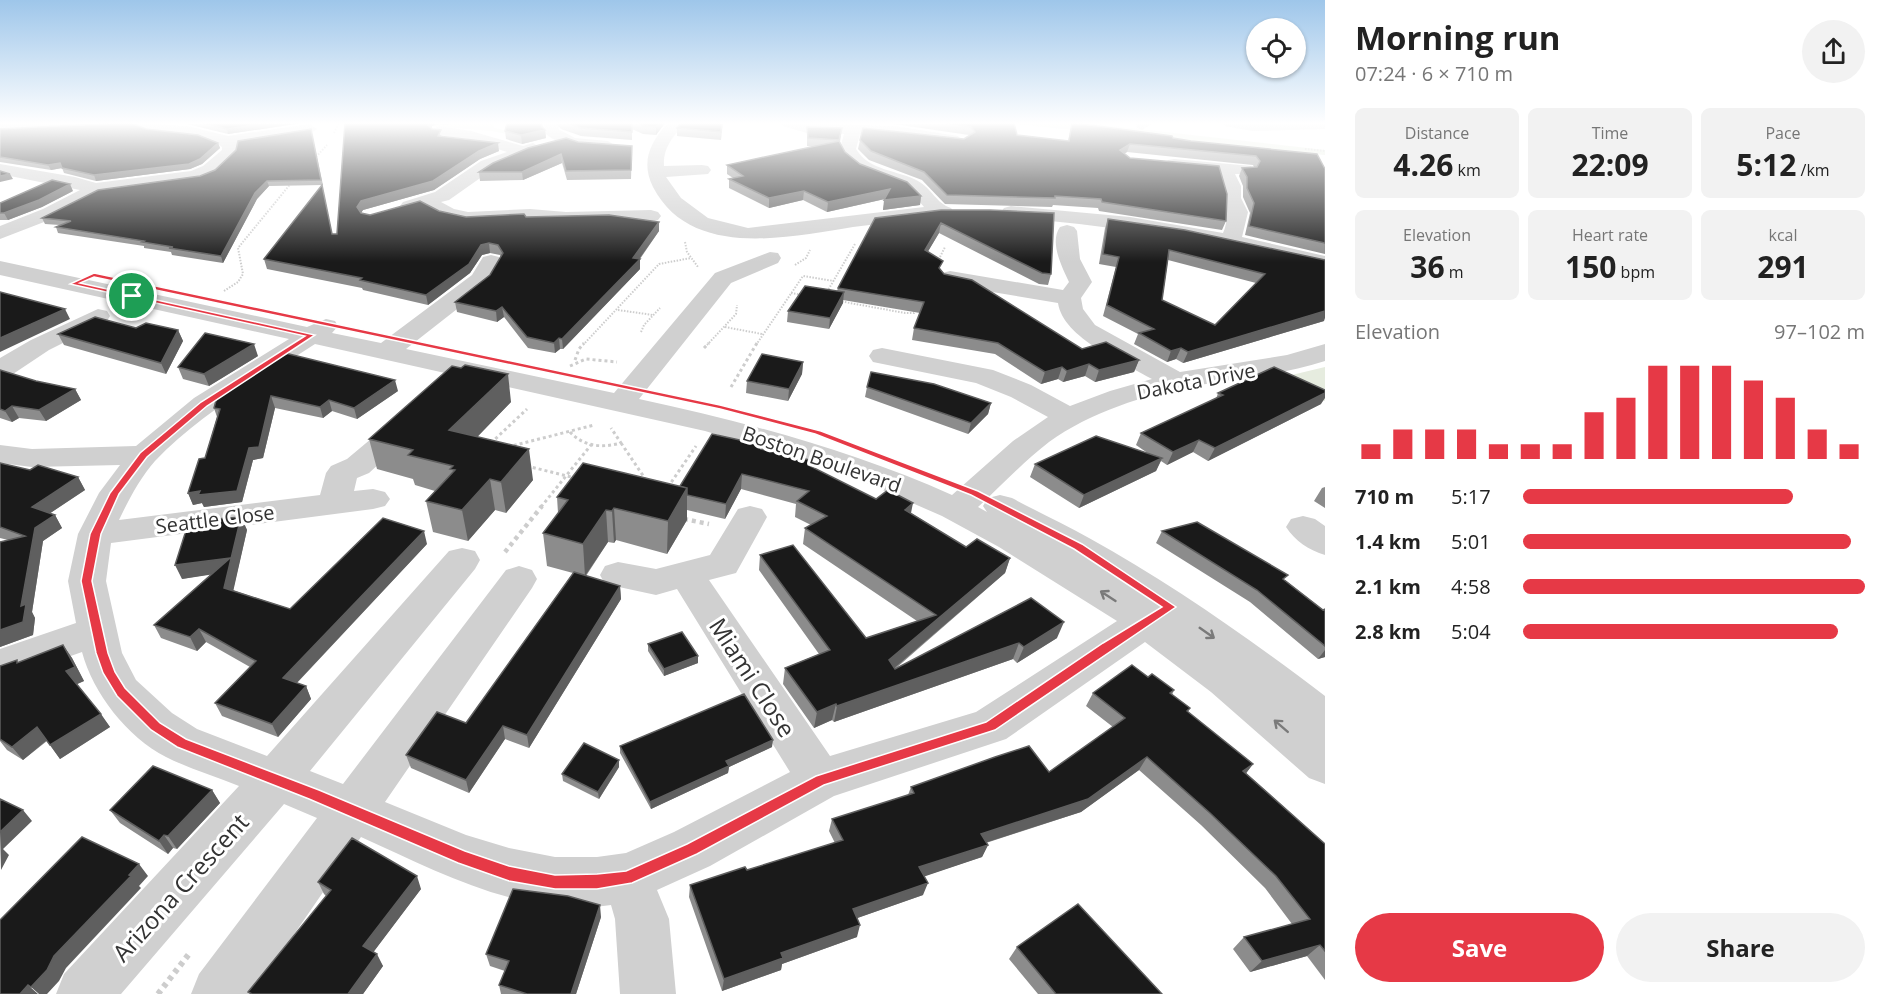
<!DOCTYPE html>
<meta charset="utf-8">
<style>
body{margin:0;font-family:"Open Sans",sans-serif;background:#f2f2f2;color:#222;height:100vh;display:flex;flex-direction:column;font-size:22px;white-space:nowrap}
*{box-sizing:border-box;margin:0}
p{font-size:20px;color:#767676}
.icon{flex:none;width:33px;height:33px;fill:none;stroke:currentColor;stroke-width:2;stroke-linecap:round;stroke-linejoin:round}
.map{position:relative;flex:1;overflow:hidden}
.drawer{display:flex;flex-direction:column;background:#fff;width:570px}
.drawer>*{flex:none}
.controls{position:absolute;left:1246px;top:18px;display:grid;gap:12px}
.controls a{display:grid;place-items:center;width:60px;height:60px;border-radius:50%;background:#fff;box-shadow:0 2px 4px #0004;font-size:30px}
.pin{position:absolute;display:grid;place-items:center;width:51px;height:51px;color:#fff;margin:-26px;border:3px solid #fff;border-radius:50%;box-shadow:0 2px 6px #0007}
.round{display:grid;place-items:center;flex:none;width:63px;height:63px;border-radius:32px;background:#f2f2f2}
.head{display:flex;align-items:center;justify-content:space-between;height:102px;padding:0 30px}
h1{font-size:33px;font-weight:700;line-height:45px}
.metrics{display:grid;grid-template-columns:repeat(3,1fr);gap:9px;height:102px;padding:6px 30px}
.metrics div{display:grid;align-content:center;border-radius:9px;background:#f2f2f2;text-align:center}
.metrics b{font-size:30px;font-weight:700}
.metrics small{font-size:16px;font-weight:400}
.metrics p{font-size:16px}
.chart{height:168px;padding:12px 30px}
.chart p{display:flex;justify-content:space-between}
.chart svg{width:100%;height:108px;margin-top:6px;stroke:#e63946;stroke-width:6}
.primary-button{display:flex;gap:12px;margin-top:auto;padding:12px 30px}
.primary-button a{flex:1;height:69px;border-radius:36px;background:#e63946;color:#fff;font-size:24px;font-weight:700;line-height:69px;text-align:center}
.primary-button a+a{background:#f2f2f2;color:#222}
ul{padding:0 30px;list-style:none;font-size:20px}
li{display:grid;grid-template-columns:96px 72px 1fr;align-items:center;height:45px}
li i{height:15px;border-radius:8px;background:#e63946}
main{display:flex;flex:1;min-height:0}
.map>svg:first-child{display:block}
.green{fill:#e6ecdf}
.lines{fill:none;stroke-linecap:round;stroke-linejoin:round}
.path-far3{stroke:#cdcdcd;stroke-width:2;stroke-dasharray:1.5 1.5;stroke-linecap:butt}
.path-far2{stroke:#cdcdcd;stroke-width:3;stroke-dasharray:3 3;stroke-linecap:butt}
.path-far1{stroke:#cdcdcd;stroke-width:4.5;stroke-dasharray:4 4;stroke-linecap:butt}
.path{stroke:#cdcdcd;stroke-width:6;stroke-dasharray:4.5 4.5;stroke-linecap:butt}
.minor{fill:#d0d0d0;fill-rule:evenodd}
.wall{fill:#8c8c8c;fill-rule:evenodd}
.shaded-wall{fill:#5f5f5f}
.building{fill:#1a1a1a;stroke:#5f5f5f;stroke-width:1.5;fill-rule:evenodd}
.oneway{stroke:#7a7a7a}
.route{fill:#e63946;stroke:#fff;stroke-width:1.5;fill-rule:evenodd}
.labels{text-anchor:middle;dominant-baseline:central;stroke-width:6;stroke-linejoin:round;paint-order:stroke}
.street-label{font-size:20px;fill:#333;stroke:#fff}
.near-street-label{font-size:24px;fill:#333;stroke:#fff}
</style>
<main>
<div class="map">
<svg width="1325" height="994" viewBox="0 0 1325 994">
<rect width="100%" height="100%" fill="#fff"/>
<path class="green" d="M395,123H494V128L532,136L526,138L492,131Z
M1004,123H1085L1325,150V155Z
M1325,367V401L1275,379Z"/>
<g class="lines">
<path class="path-far3" d="M334,133L339,123
M1305,149L1325,151
M314,159L327,145
M685,242L687,252L698,267
M940,257L945,247
M795,265L806,258L810,250
M224,291L238,282L243,274L238,248L292,182
M827,292L855,244
M791,293L802,295
M839,301L905,313H914L917,307
M618,310L653,315
M725,327L762,334
M641,332L644,325L660,308
M583,345L659,264L691,258
M707,345L736,314L737,305
M756,345L803,276L834,281"/>
<path class="path-far2" d="M704,348L709,343
M575,360L579,349L584,343
M570,366L586,359L617,362
M731,387L757,343
M570,432C584,447 602,448 621,443L611,428
M491,443L527,409
M621,443L646,480
M508,447L594,425
M527,466L575,478
M668,487L696,446
M541,507L591,445"/>
<path class="path-far1" d="M684,519L709,524
M505,552L542,506"/>
<path class="path" d="M158,994L189,954"/>
<path class="minor" d="M0,123H119L117,126L0,132Z
M131,123L187,126L228,136L309,124L317,129L309,134L237,144L238,151L236,154L215,174L201,180L100,194L57,217L0,239V226L43,209L80,190L0,174V164L75,177L96,183L191,171L203,166L222,150V147C198,129 147,140 131,123Z
M545,123H560L558,129L575,138L608,141L616,146C606,158 547,145 542,128Z
M668,123H684C673,138 663,147 664,166L702,165L708,166L711,170L708,174L666,177L681,198L708,218L748,228L924,207C918,200 912,191 904,187C877,175 855,178 840,149L844,134L807,133L783,126L781,123L894,126L958,136L960,139L958,142L952,144L894,136L860,134L856,149C869,171 898,170 918,181C931,188 937,204 951,208L954,212L951,216L944,218C914,220 883,223 853,227C789,237 691,260 653,187C641,163 649,143 668,123Z
M1136,123H1153L1142,130L1137,128Z
M1223,123H1325V129L1252,131L1225,126Z
M439,126L471,131L523,146L533,143L541,148L539,151L493,169L449,200L441,202L454,209L468,212L530,209L566,212L651,210L658,212L661,216L658,220L651,222L566,224L530,221L468,224L441,218L423,208L410,212L403,210L400,206L403,202L435,192L481,161L507,152L469,140L434,134L431,131Z
M1174,159L1251,166L1254,170L1251,174H1235L1241,186V198L1248,212L1242,237L1325,256V270C1221,244 1118,225 1011,218L1004,216L1001,212L1004,208L1011,206L1130,217L1223,233C1231,216 1225,190 1217,173L1168,168L1165,164L1168,160Z
M1067,225L1074,227L1077,231L1080,259L1092,282L1081,298L1083,309L1095,325L1180,372L1287,355L1325,344V361C1283,375 1238,378 1194,386C1144,395 1091,412 1049,442C1023,462 1002,485 978,507L987,512L983,506L988,498L1000,495L1012,498C1038,512 1064,524 1089,538C1169,582 1253,641 1325,696V784L1309,778L1211,692L1145,642L1006,739L834,796L710,866L657,890L669,919L676,994H620L615,919L611,905C522,918 439,872 361,837L253,994H191L199,974L317,818L284,804L121,994H56L64,974L239,786C215,776 190,769 166,757C127,737 93,693 82,652L0,681V649L76,623L68,581L78,534L99,493L120,465L32,467L0,463V445L32,449L136,446L194,398L289,339L0,275V261L307,327L326,319L335,321L338,326L332,333L381,343L472,275L483,257L491,255L499,257L502,262L489,284L406,349L614,393L715,273L770,252L778,253L781,258L778,263L731,283L639,399C746,422 851,450 952,495L1013,441L1048,417L1011,397L976,383L873,362L869,356L873,350L882,348L993,370L1031,385L1070,406L1110,391L1152,379C1124,363 1063,338 1058,303L950,285L942,283L939,278L942,273L950,271L1063,290L1069,282C1062,267 1049,242 1060,227ZM315,344L705,431L839,471L942,516L999,547L1117,621L976,712L830,756L709,580L736,573L767,517L762,509L750,506L738,509L710,555L656,569L618,562L605,566L600,575L605,584L656,595L677,589L790,772L674,832L626,853L597,857H555L509,848L466,835L385,802L532,588L537,579L532,570L519,566L506,570L343,784L310,771L475,569L480,560L475,551L462,548L449,551L267,756L197,729L172,713L136,680L122,653L106,581L111,543L373,509L385,506L390,499L385,492L373,489L354,491L357,478L369,473L416,430L421,424L416,418L406,415L396,418L347,459L331,466L326,473L320,495L119,520C129,499 140,478 155,461C201,413 260,380 315,344Z
M98,309L107,311L110,316L107,321L49,350L10,376L0,378V358L31,340Z
M1303,516L1315,519L1325,526V555C1309,550 1295,541 1286,527L1291,519Z"/>
</g>
<path class="wall" d="M175,123H302L228,134L187,124Z
M345,123H450L449,125L438,124L432,126V128L442,136L499,151L480,159L434,190L363,210L361,213L370,215L439,211L466,217H526L659,231L640,259V269L563,349H560L555,353L528,348L504,317L497,322L457,312L455,302L490,275L501,257L500,255L490,253L482,255L470,273L428,305L363,290L362,288L267,269L264,259L324,194L332,234H337Z
M556,123H665L656,135L643,134L632,129V140L581,136L561,129Z
M681,123H723L721,140L677,136V128Z
M875,123H1014L1017,135L1068,141L1072,123L1173,138L1325,169V254L1245,235L1250,213L1243,197V186L1239,176L1242,168L1254,167L1253,165L1127,152L1124,154L1226,221L1222,230L1099,211L1098,208L1053,205L1052,207L945,204L922,180L869,160L858,149L860,140L964,139L970,136L969,135L894,124Z
M136,125L146,129L218,143L220,148L202,164L190,169L96,181L64,173L62,168L51,170L0,162V129Z
M542,125L545,130L546,138L522,144L506,139L505,131Z
M807,127L841,136L840,142L845,152L860,164L921,196L920,205L883,210L885,199L827,212L803,200L769,208L729,188V179L733,178L727,174V165L814,147L807,146Z
M311,129L323,185L269,186L257,199L223,263L172,255L171,252L144,248V246L58,233L56,227L60,225L45,224L42,218L200,176Z
M578,142L632,146L631,179L567,180L562,163L523,180L480,181L479,172Z
M73,191L42,207L8,220H0V203Z
M941,210L1051,274L1048,285L1039,284L939,233L928,251L944,274L1082,349L1139,360L1134,372L1095,382L1085,376L1063,382L1058,379L1041,384L995,354L912,340L914,328L920,313L843,300V303L829,329L787,322L788,311L837,291L838,288Z
M1108,219L1325,260L1324,321L1183,363L1176,359L1167,362L1134,344L1138,334L1103,316L1116,267L1099,264L1105,228ZM1168,260L1256,283L1215,325L1162,300Z
M136,328L178,330L183,341L166,374L64,345L58,334Z
M258,356L209,386L183,379L178,367Z
M803,362L802,374L788,401L746,393L747,381Z
M461,368L511,402L477,437L533,480L506,513L495,510L468,541L433,532L426,501L435,491L415,485L413,479L377,469L369,439Z
M0,370L36,381L75,389L81,400L46,421L19,418L12,422L0,418Z
M867,387L991,403L988,414L968,434L865,397Z
M398,391L357,419L332,411L323,418L275,408L263,458L253,460L242,502L204,507L202,503L193,505L188,493L205,458L217,417L214,408L217,397Z
M1218,393L1321,404L1208,461L1193,452L1167,465L1161,461L1156,471L1079,508L1030,477L1035,464L1149,454L1136,445L1141,433L1216,399Z
M763,449L810,460L809,466L876,499L911,513L966,547L1010,558L1005,573L895,669L1031,598L1057,638L1017,663L1013,659L834,722L832,720L814,728L783,684L785,668L819,654L759,570L760,555L866,638L917,621L803,544L805,528L811,525L795,517L796,504L741,489L725,519L687,510V520L667,554L616,540L614,543L608,542L586,576L620,586L621,599L529,748L505,739L469,793L411,768L406,755L466,723L573,573L547,566L543,533L558,513L557,497L680,486Z
M0,463L30,470L78,477L85,490L50,513L55,515L62,528L43,541L32,612L35,618L33,635L0,647V542L8,540L0,538Z
M1325,487V508L1314,501L1322,488Z
M241,517L247,530L233,590L290,609L427,544L297,683L306,686L311,699L278,737L222,716L215,703L250,667L206,642L197,651L161,638L154,625L211,574L182,579Z
M1162,531L1285,580L1323,610L1325,609V657L1318,659L1250,602L1156,543Z
M648,644L698,656V663L664,676L648,651Z
M63,645L72,658L84,681L77,684L110,727L60,759L47,741L23,760L7,750L0,741V666L19,662Z
M1148,677L1174,690L1172,695L1190,708L1188,712L1253,764L1246,773L1325,844V980L1307,956L1250,972L1233,949L1244,937L1292,924L1265,888L1201,825L1139,770L1081,812L986,843L988,845L982,857L924,876L923,895L857,918V937L782,964L781,970L722,991L689,897L690,885L747,870L835,843L829,831L832,819L908,795L911,787L1049,772L1113,727L1086,706L1093,693Z
M620,746L772,747L729,767L728,773L651,809L620,753Z
M619,767L599,799L563,781L562,774Z
M212,790L220,803L177,849L173,848L168,854L120,823L110,810Z
M318,882L421,889L373,952L383,966L363,994H250L248,992L326,896L324,894Z
M601,917L576,994H501L499,985L505,971L490,966L486,954Z
M1017,947L1162,994H1038L1009,959Z"/>
<path class="shaded-wall" d="M268,123H302L228,134L227,129Z
M429,123L438,124L432,126L429,133L428,125Z
M659,123H665L656,135V127Z
M545,130L546,138L522,144L521,135Z
M218,143L220,148L202,164L190,169L96,181L94,175Z
M498,143L499,151L480,159L434,190L363,210L359,216L357,207L361,201Z
M1130,144L1127,152L1117,158L1120,150Z
M561,154L562,163L523,180L522,172Z
M60,163L62,168L51,170L48,165Z
M10,174L13,179L0,182V176Z
M267,181L269,186L257,199L223,263L221,256L255,193Z
M70,184L73,191L42,207L8,220L4,213Z
M890,189L889,198L827,212L828,202Z
M804,191L803,200L769,208V198Z
M921,196L920,205L883,210L884,200Z
M659,222V231L637,262L640,259V269L563,349L562,339L633,258Z
M941,223L939,233L923,260L925,250Z
M489,243L490,253L482,255L470,273L428,305L426,295L481,245Z
M844,292L843,303L829,329L830,318Z
M502,307L504,317L497,322L496,311Z
M65,309L70,319L0,352V338Z
M1325,311V318L1324,321L1183,363L1188,352Z
M178,330L183,341L166,374L161,363Z
M559,338L560,349L555,353L554,343Z
M254,344L258,356L209,386L204,374Z
M1181,348L1176,359L1167,362L1171,351Z
M1139,360L1134,372L1095,382L1099,370Z
M803,362L802,374L788,401L789,389Z
M1089,364L1085,376L1063,382L1067,371Z
M1062,367L1058,379L1041,384L1045,372Z
M508,374L511,402L455,460L449,430Z
M395,380L398,391L357,419L354,408Z
M75,389L81,400L46,421L39,410Z
M1325,393V398L1321,404L1208,461L1215,448Z
M271,396L275,408L263,458L253,460L242,502L204,507L202,503L193,505L188,493L249,448Z
M329,400L332,411L323,418L320,407Z
M991,403L988,414L968,434L971,423Z
M12,406L19,418L12,422L5,411Z
M1199,440L1193,452L1167,465L1173,452Z
M529,449L533,480L506,513L501,482Z
M1162,458L1156,471L1079,508L1084,495Z
M742,474L741,489L725,519L726,504Z
M78,477L85,490L40,520L32,507Z
M490,479L495,510L468,541L462,510Z
M687,488V520L667,554L668,521Z
M913,503L910,518L905,510Z
M614,508L616,540L614,543L612,511Z
M606,510L608,542L585,576L583,544Z
M55,515L62,528L43,541L32,612L35,618L33,635L0,647V630L21,606L35,528Z
M241,517L247,530L231,601L224,588L228,572L182,579L175,565Z
M424,531L427,544L289,691L283,678Z
M1010,558L1005,573L885,676L889,660Z
M620,586L621,599L529,748L527,735Z
M1064,622L1057,638L1017,663L1024,647Z
M199,629L206,642L197,651L190,637Z
M1019,643L1013,659L834,722L837,706Z
M63,645L72,658L84,681L75,685L66,671Z
M1325,650V657L1318,659Z
M698,656V663L664,676V669Z
M306,686L311,699L278,737L272,724Z
M836,704L832,720L814,728L817,712Z
M101,714L110,727L60,759L50,745Z
M503,726L505,739L469,793L466,780Z
M37,727L47,740L23,760L12,747Z
M773,740L772,747L729,767L728,773L651,809L650,802L726,761Z
M1147,757L1139,770L1081,812L975,846L981,834Z
M619,760V767L599,799L598,792Z
M1253,764L1244,776L1243,771Z
M212,790L220,803L177,849L168,836Z
M23,810L32,821L3,849L9,855L1,870L0,832Z
M164,835L173,848L168,854L159,841Z
M988,845L982,857L914,880L919,867Z
M139,864L148,876L139,886L141,888L66,968L59,981L47,994H39L31,987L54,956Z
M417,876L421,889L369,958L363,946Z
M928,883L923,895L849,921L853,909Z
M600,905L601,917L576,994H571Z
M860,925L857,937L782,964L781,970L722,991L724,979L781,953Z
M1320,945L1307,956L1250,972L1262,961Z
M377,954L383,966L363,994H348Z
M28,985L38,994H20Z"/>
<path class="building" d="M116,123H132L136,125L146,129L198,135L218,143L200,159L189,164L94,175L62,168L60,163L48,165L0,157V129Z
M203,123H268L227,129Z
M345,123H429L428,125L432,129L441,130L438,136L498,143L479,151L433,181L361,201L357,207L361,213L370,215L420,201L439,211L466,217L524,214L526,217L609,215L659,222L633,258L640,259L562,339L559,338L554,343L527,337L502,307L496,311L455,302L490,275L503,253L498,245L489,243L481,245L469,264L426,295L360,280L362,278L264,259L322,185L332,234H337Z
M507,123H542V127L545,130L521,135L505,131Z
M567,123H632V132L581,128Z
M638,123H659L656,127L643,126Z
M681,123H722L721,132L677,128Z
M946,123H1014L1017,135L1069,141L1072,123H1075L1172,136L1173,138L1191,141L1317,154L1325,169V243L1249,226L1254,203L1247,188V177L1242,168L1257,167L1260,161L1256,156L1130,144L1120,150L1130,158L1219,166L1227,194L1226,221L1102,202L1101,199L1055,196V198L947,195L924,172L871,151L860,140L863,128L964,139L975,132L971,127Z
M807,127L842,128L839,140L808,138Z
M311,129L321,180L267,181L255,193L221,256L169,248L173,247L142,242L144,241L56,227L71,221L42,218L98,190L200,176L215,170L236,150L238,141Z
M566,138L578,142L632,146L631,170L566,171L561,154L522,172H479L493,163L528,148Z
M839,141L845,152L860,164L907,182L921,196L884,200L890,189L828,202L804,191L769,198L729,179L743,176L727,165Z
M0,171L10,174L0,176Z
M52,180L70,184L39,200L4,213H0V203Z
M941,210H990L1054,213L1051,274L1042,273L941,223L925,250L943,261L939,268L944,274L972,280L1082,349L1106,342L1139,360L1099,370L1089,364L1067,371L1062,367L1045,372L998,343L914,328L924,302L838,288L875,218Z
M1108,219L1185,230L1325,260V311L1188,352L1181,348L1171,351L1139,333L1154,329L1107,305L1119,257L1103,254ZM1169,250L1265,274L1215,325L1162,300Z
M805,286L844,292L830,318L788,311Z
M0,292L65,309L0,338Z
M95,317L136,328L146,323L178,330L161,363L58,334Z
M205,333L254,344L204,374L178,367Z
M285,353L395,380L354,408L329,400L320,407L271,396L259,447L249,448L237,491L198,495L200,491L188,493L199,459L205,458L220,409L214,408L217,397Z
M762,354L803,362L789,389L747,381Z
M465,365L508,374L449,430L529,449L501,482L490,479L462,510L426,501L455,470L450,469L453,466L408,455L413,450L369,439L452,366L461,368Z
M1274,367L1325,390V393L1215,448L1199,440L1173,452L1141,433L1223,395L1218,393Z
M0,370L36,381L75,389L39,410L12,406L5,411L0,409Z
M871,372L934,384L991,403L971,423L867,387Z
M712,434L763,445L761,449L810,460L808,465L876,499L888,490L913,503L905,510L966,547L977,539L1010,558L889,660L895,669L1031,598L1064,622L1024,647L1019,643L837,706L836,704L817,712L785,668L830,650L760,555L793,545L866,638L936,615L805,528L827,516L797,501L809,491L742,474L726,504L687,495V488L680,486Z
M1096,436L1162,458L1084,495L1035,464Z
M0,463L30,470L38,465L78,477L32,507L55,515L35,528L21,606L26,604L23,622L0,630V542L25,536L0,527Z
M583,463L687,488L668,521L614,508L612,511L606,510L583,544L543,533L568,500L557,497Z
M241,517L224,588L290,609L383,518L424,531L283,678L306,686L272,724L215,703L256,661L199,629L190,637L154,625L230,558L175,565L189,521Z
M1197,522L1288,575L1283,579L1323,610L1325,609V646L1257,590L1162,531Z
M574,572L620,586L527,735L503,726L466,780L406,755L437,712L466,723Z
M682,632L698,656L664,669L648,644Z
M63,645L75,667L66,671L101,714L50,745L37,727L12,747L0,739V666L17,660V663Z
M1132,665L1148,677L1152,674L1174,690L1170,693L1190,708L1187,711L1253,764L1243,771L1325,844V951L1320,945L1262,961L1244,937L1310,919L1276,876L1210,813L1147,757L1088,799L981,834L988,845L919,867L928,883L853,909L860,925L781,953L783,958L724,979L690,885L745,867L747,870L843,840L832,819L914,793L911,787L995,757L1029,746L1049,772L1125,718L1093,693Z
M744,694L773,740L726,761L729,766L650,802L620,746Z
M584,743L619,760L598,792L562,774Z
M153,766L212,790L168,836L164,835L159,841L110,810Z
M0,799L23,810L0,832Z
M82,837L139,864L129,875L131,876L54,956L47,970L31,987L28,985L20,994H0V920Z
M352,838L417,876L363,946L377,954L348,994H252L248,992L331,890L318,882Z
M513,889L568,896L600,905L571,994H527L499,985L509,961L486,954Z
M1078,904L1162,994H1056L1017,947Z"/>
<defs><path id="oneway-shaft" d="M-6 0H5M1.5-3L5.5 0L1.5 3" fill="none" stroke-width="1.6" stroke-linecap="round" stroke-linejoin="round" transform="scale(1.5)"/></defs>
<g class="oneway">
<use href="#oneway-shaft" transform="translate(1108 596) rotate(-147)"/>
<use href="#oneway-shaft" transform="translate(1207 633) rotate(35)"/>
<use href="#oneway-shaft" transform="translate(1281 726) rotate(-139)"/>
</g>
<linearGradient id="sky" x2="0" y2="1"><stop stop-color="#9ec6ea"/><stop offset="0.47" stop-color="#fff"/><stop offset="1" stop-color="#fff" stop-opacity="0"/></linearGradient>
<rect width="1325" height="262" fill="url(#sky)"/>
<path class="route" d="M94,273L720,405L821,431L978,491L1082,544L1176,607L995,730L824,785L697,854L632,883L597,889H555L509,881L458,863L309,799L177,747L151,730L117,696L103,673L96,653L81,581L90,534L110,493L140,453L201,402L305,336L70,284ZM94,277L720,409L815,434L971,495L1074,549L1162,607L1103,643L986,722L816,776L687,844L626,871L597,874L555,875L509,866L465,851L319,790L186,739L160,723L125,688L115,672L108,653L92,581L101,534L119,494L147,457L207,406L315,335L80,283Z"/>
<g class="labels">
<g class="street-label">
<text transform="translate(1196 381) rotate(-11)">Dakota Drive</text>
<text transform="translate(822 459) rotate(19)">Boston Boulevard</text>
<text transform="translate(215 519) rotate(-7)">Seattle Close</text>
</g>
<g class="near-street-label">
<text transform="translate(753 677) rotate(57)">Miami Close</text>
<text transform="translate(180 887) rotate(-48)">Arizona Crescent</text>
</g>
</g>
</svg>
<div class="controls">
<a><svg class="icon" aria-label="locate" viewBox="0 0 24 24"><circle cx="12" cy="12" r="6"/><path d="M12 2v4M12 18v4M2 12h4M18 12h4"/></svg></a>
</div>
<div class="pin" style="left:132px;top:296px;background:#1e9e55"><svg class="icon" aria-label="arrive" viewBox="0 0 24 24"><path d="M6 21V4h12l-3 4 3 4H6"/></svg></div>
</div>
<section class="drawer">
<div class="head"><div><h1>Morning run</h1><p>07:24 · 6 × 710 m</p></div><a class="round"><svg class="icon" aria-label="share" viewBox="0 0 24 24"><path d="M12 15V3M7 8l5-5 5 5M5 13v7h14v-7"/></svg></a></div>
<div class="metrics">
<div><p>Distance</p><b>4.26<small> km</small></b></div>
<div><p>Time</p><b>22:09</b></div>
<div><p>Pace</p><b>5:12<small> /km</small></b></div>
</div>
<div class="metrics">
<div><p>Elevation</p><b>36<small> m</small></b></div>
<div><p>Heart rate</p><b>150<small> bpm</small></b></div>
<div><p>kcal</p><b>291</b></div>
</div>
<div class="chart"><p><span>Elevation</span>97–102 m</p>
<svg viewBox="0 0 160 44" preserveAspectRatio="none"><path d="M5 44V38M15 44V32M25 44V32M35 44V32M45 44V38M55 44V38M65 44V38M75 44V25M85 44V19M95 44V6M105 44V6M115 44V6M125 44V12M135 44V19M145 44V32M155 44V38"/></svg>
</div>
<ul>
<li><b>710 m</b>5:17<i style="width:79%"></i></li>
<li><b>1.4 km</b>5:01<i style="width:96%"></i></li>
<li><b>2.1 km</b>4:58<i style="width:100%"></i></li>
<li><b>2.8 km</b>5:04<i style="width:92%"></i></li>
</ul>
<div class="primary-button"><a>Save</a><a>Share</a></div>
</section>
</main>
